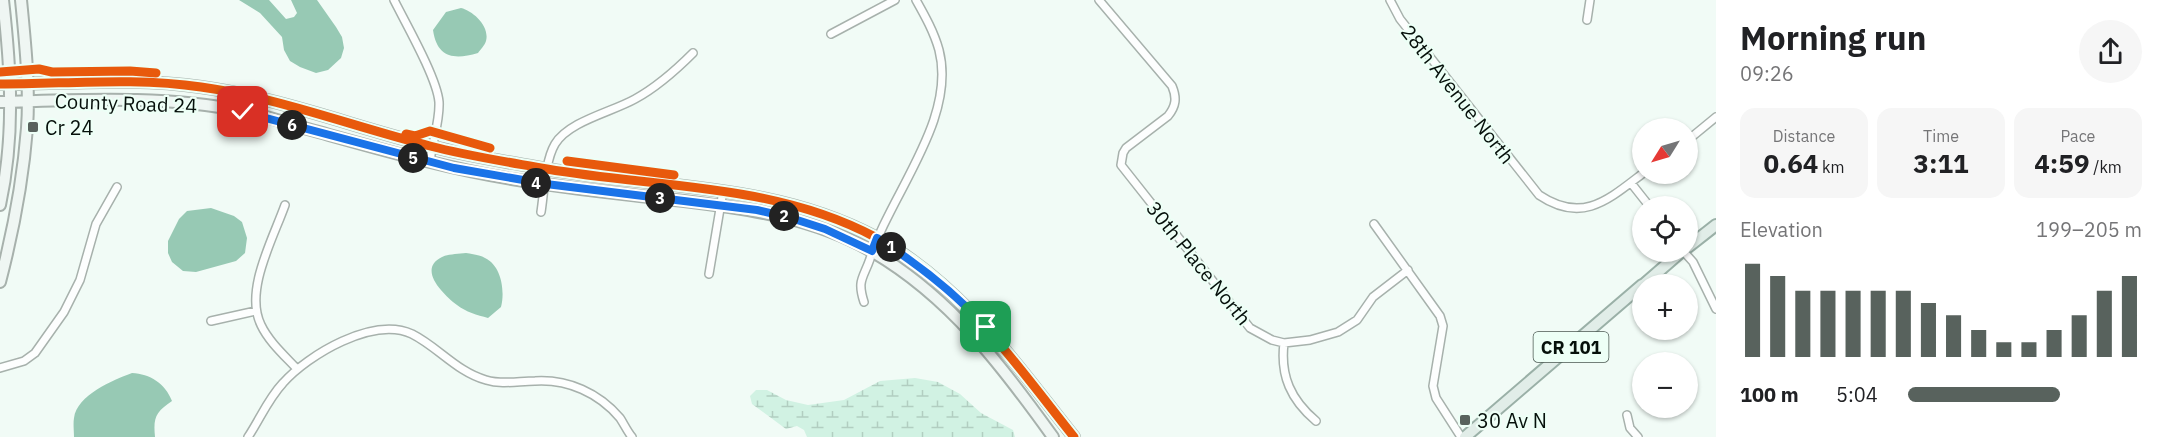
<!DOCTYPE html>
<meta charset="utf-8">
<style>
body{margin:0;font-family:"IBM Plex Sans",sans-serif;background:#f6f6f6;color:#202124;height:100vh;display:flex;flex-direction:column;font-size:22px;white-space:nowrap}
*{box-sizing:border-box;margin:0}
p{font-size:20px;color:#757577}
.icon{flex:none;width:33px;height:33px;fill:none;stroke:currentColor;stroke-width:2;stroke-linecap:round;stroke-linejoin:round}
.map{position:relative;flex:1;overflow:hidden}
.side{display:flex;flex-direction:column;background:#fff;width:450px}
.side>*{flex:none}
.needle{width:39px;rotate:233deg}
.controls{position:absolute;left:1632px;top:118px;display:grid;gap:12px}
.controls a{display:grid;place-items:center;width:66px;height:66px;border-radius:50%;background:#fff;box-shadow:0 2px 4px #0004;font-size:30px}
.pin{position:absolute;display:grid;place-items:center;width:51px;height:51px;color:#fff;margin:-26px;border-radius:12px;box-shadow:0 3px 9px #0006}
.km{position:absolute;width:30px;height:30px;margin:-15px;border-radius:50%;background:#222;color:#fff;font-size:16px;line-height:30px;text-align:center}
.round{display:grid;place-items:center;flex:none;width:63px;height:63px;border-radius:32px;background:#f6f6f6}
.overview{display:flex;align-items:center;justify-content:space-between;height:102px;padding:0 24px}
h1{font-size:33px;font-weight:700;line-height:45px}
.figures{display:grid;grid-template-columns:repeat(3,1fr);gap:9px;height:102px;padding:6px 24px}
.figures div{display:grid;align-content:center;border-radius:15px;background:#f6f6f6;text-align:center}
.figures b{font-size:26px;font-weight:700}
.figures small{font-size:16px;font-weight:400}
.figures p{font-size:16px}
.chart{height:168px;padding:12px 24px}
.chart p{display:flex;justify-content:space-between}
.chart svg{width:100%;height:108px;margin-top:6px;stroke:#58625d;stroke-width:6}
ul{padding:0 24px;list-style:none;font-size:20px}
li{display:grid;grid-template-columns:96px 72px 1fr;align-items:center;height:45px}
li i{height:15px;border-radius:8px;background:#58625d}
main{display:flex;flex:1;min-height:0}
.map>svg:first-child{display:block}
.wetland{fill:url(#wetland-marsh)}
.water{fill:#97c9b4}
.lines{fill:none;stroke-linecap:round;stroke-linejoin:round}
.street-casing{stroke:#a7b1ac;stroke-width:10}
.secondary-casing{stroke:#a7b1ac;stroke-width:14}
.primary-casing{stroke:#9ab0a7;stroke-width:14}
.street{stroke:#fdfefe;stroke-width:7}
.secondary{stroke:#eff6f3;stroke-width:10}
.primary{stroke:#e1ede8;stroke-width:10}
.cycleway-casing{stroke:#edfff6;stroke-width:13}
.cycleway{stroke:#e8590c;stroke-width:9}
.route-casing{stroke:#fff;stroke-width:12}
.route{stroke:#1a73e8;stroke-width:8}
.poi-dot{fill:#58625d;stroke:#edfff6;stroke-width:2}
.labels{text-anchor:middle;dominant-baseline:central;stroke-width:4.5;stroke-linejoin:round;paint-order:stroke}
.shield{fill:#edfff6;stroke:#4b5852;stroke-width:1.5}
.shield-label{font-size:18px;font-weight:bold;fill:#06100b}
.street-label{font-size:20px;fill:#06100b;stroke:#edfff6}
.poi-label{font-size:20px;fill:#06100b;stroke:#edfff6;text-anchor:start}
</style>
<main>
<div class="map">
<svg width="1716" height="437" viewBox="0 0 1716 437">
<defs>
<pattern id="wetland-marsh" width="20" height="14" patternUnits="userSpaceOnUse" patternTransform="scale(1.5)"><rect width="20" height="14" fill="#d1f2e3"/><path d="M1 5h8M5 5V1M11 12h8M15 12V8" fill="none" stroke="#b2cec1"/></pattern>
</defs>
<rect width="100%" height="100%" fill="#f1fbf6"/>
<path class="wetland" d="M915,378L938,382L960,394L981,413L1013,430L1015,437H807L804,430L797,426L786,429L752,404L750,396L756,390H767L786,400L808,405L844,400L880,381Z"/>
<path class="water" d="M239,0H269L286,19L294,17L297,13L291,0H317L336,27L342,37L344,48L341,58L328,70L316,73L300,67L290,61L284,50L282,37L260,13Z
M461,8C473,11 490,26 486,41C485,45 480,50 478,53C454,60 437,58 433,30L446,12Z
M211,208L234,216L242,222L247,238L245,253L236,261L196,272L183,271L172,262L168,253V241L179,219L187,211Z
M466,253C472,254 480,255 485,258C502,266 505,292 501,307L488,318C477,315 466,312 457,305C443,294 417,269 442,257C448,254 458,254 466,253Z
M132,373C150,374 165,383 172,401C156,412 153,417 155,437H74C74,431 73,424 74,418C77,395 113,380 132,373Z"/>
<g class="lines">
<defs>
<path id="street" d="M394,0C406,24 437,78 439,102C440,122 432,142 430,162
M1099,0L1172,86C1177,98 1176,106 1168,116L1126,148L1123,153L1121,165L1250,328L1272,340L1284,343L1310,340L1338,332L1357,320L1373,297L1408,270
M1390,0L1400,19L1539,195C1582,224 1608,200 1642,174
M1587,20L1590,0
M831,34L895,0
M1688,140L1716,117
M1631,183L1650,207
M285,205C273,239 244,291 261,325C269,342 285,356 297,369
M541,212C544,193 545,161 555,144C569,121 612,112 635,99C657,87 675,71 693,53
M1374,224L1440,316L1443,326L1433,386L1436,398L1461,437
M1684,252L1693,262L1716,309
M709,274L723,191
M864,302C857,280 863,279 870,259C890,194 957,120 939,50C934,32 925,16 916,0
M211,321L256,311
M1284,343C1280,376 1291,400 1316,421
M0,368L24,361L35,353L64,312L80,280L96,224L117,187
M1627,415L1630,428L1638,437
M248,437C260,419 268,399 283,383C308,355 373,316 412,334C438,347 457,372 486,380C502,385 519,381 535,381C568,379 599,393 620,418C624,424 627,431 632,437"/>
<path id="secondary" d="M0,84C67,84 135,77 201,87C280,98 354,127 430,146C468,156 508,162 547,169C657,188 774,183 875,237C960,283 1015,363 1074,437
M0,102C81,100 163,95 242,111C267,116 291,125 315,131C380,149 445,168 512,179C569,189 627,194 684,201C750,209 815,218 873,252C950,297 1002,366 1053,437
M0,205C15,136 11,70 3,0
M0,282C13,232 23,180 27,128C30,87 25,41 21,0"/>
<path id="primary" d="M1688,247L1716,225
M1643,285L1681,252
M1465,437L1642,285"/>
</defs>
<use href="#street" class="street-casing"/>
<use href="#secondary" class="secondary-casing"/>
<use href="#primary" class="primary-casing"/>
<use href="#street" class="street"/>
<use href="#secondary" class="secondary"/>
<use href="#primary" class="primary"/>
<defs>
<path id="cycleway" d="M0,72L39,69L52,72L130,71L156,73
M0,84C67,84 135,77 201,87C280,98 354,127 430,146C468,156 508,162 547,169C657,188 774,183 875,237C960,283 1015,363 1074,437
M406,134L415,136L430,131L490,148
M567,161L674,175"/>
</defs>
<use href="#cycleway" class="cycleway-casing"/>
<use href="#cycleway" class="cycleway"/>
</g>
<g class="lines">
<defs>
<path id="route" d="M243,112L454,168L546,184L757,210L791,218L825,229L872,251L877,238C918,264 954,292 986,327"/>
</defs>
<use href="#route" class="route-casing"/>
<use href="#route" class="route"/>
</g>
<g class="poi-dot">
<rect x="27" y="121" width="12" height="12" rx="3"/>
<rect x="1459" y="414" width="12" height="12" rx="3"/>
</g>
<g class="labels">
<rect class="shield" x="1533.5" y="332" width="75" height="30" rx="4.5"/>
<g class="shield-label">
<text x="1571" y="347">CR 101</text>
</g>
<g class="street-label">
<text transform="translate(1458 94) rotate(52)">28th Avenue North</text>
<text transform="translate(126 103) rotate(2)">County Road 24</text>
<text transform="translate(1199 263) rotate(51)">30th Place North</text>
</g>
<g class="poi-label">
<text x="45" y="127">Cr 24</text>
<text x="1477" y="420">30 Av N</text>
</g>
</g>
</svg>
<div class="controls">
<a><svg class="needle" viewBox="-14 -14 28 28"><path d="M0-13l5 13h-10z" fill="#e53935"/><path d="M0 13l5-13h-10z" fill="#757577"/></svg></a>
<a><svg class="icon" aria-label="locate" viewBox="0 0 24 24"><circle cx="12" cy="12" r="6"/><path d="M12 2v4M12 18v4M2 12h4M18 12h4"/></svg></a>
<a>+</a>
<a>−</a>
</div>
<div class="pin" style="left:986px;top:327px;background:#1e9e55"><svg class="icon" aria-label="arrive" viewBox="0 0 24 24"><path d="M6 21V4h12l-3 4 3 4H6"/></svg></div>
<div class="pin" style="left:243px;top:112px;background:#d93025"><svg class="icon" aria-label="check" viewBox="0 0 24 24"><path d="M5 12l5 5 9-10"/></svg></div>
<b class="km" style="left:891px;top:247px">1</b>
<b class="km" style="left:784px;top:216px">2</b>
<b class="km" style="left:660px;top:198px">3</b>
<b class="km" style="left:536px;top:183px">4</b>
<b class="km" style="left:413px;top:158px">5</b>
<b class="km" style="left:292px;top:125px">6</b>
</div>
<section class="side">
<div class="overview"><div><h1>Morning run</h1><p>09:26</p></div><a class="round"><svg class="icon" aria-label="share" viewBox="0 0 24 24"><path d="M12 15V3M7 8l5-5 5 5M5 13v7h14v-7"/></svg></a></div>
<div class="figures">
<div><p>Distance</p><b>0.64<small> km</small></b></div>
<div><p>Time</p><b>3:11</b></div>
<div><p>Pace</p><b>4:59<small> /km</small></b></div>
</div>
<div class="chart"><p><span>Elevation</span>199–205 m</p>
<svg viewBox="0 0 160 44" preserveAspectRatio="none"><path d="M5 44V6M15 44V11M25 44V17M35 44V17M45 44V17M55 44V17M65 44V17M75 44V22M85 44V27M95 44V33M105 44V38M115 44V38M125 44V33M135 44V27M145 44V17M155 44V11"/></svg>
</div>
<ul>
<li><b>100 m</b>5:04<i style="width:65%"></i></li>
</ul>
</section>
</main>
